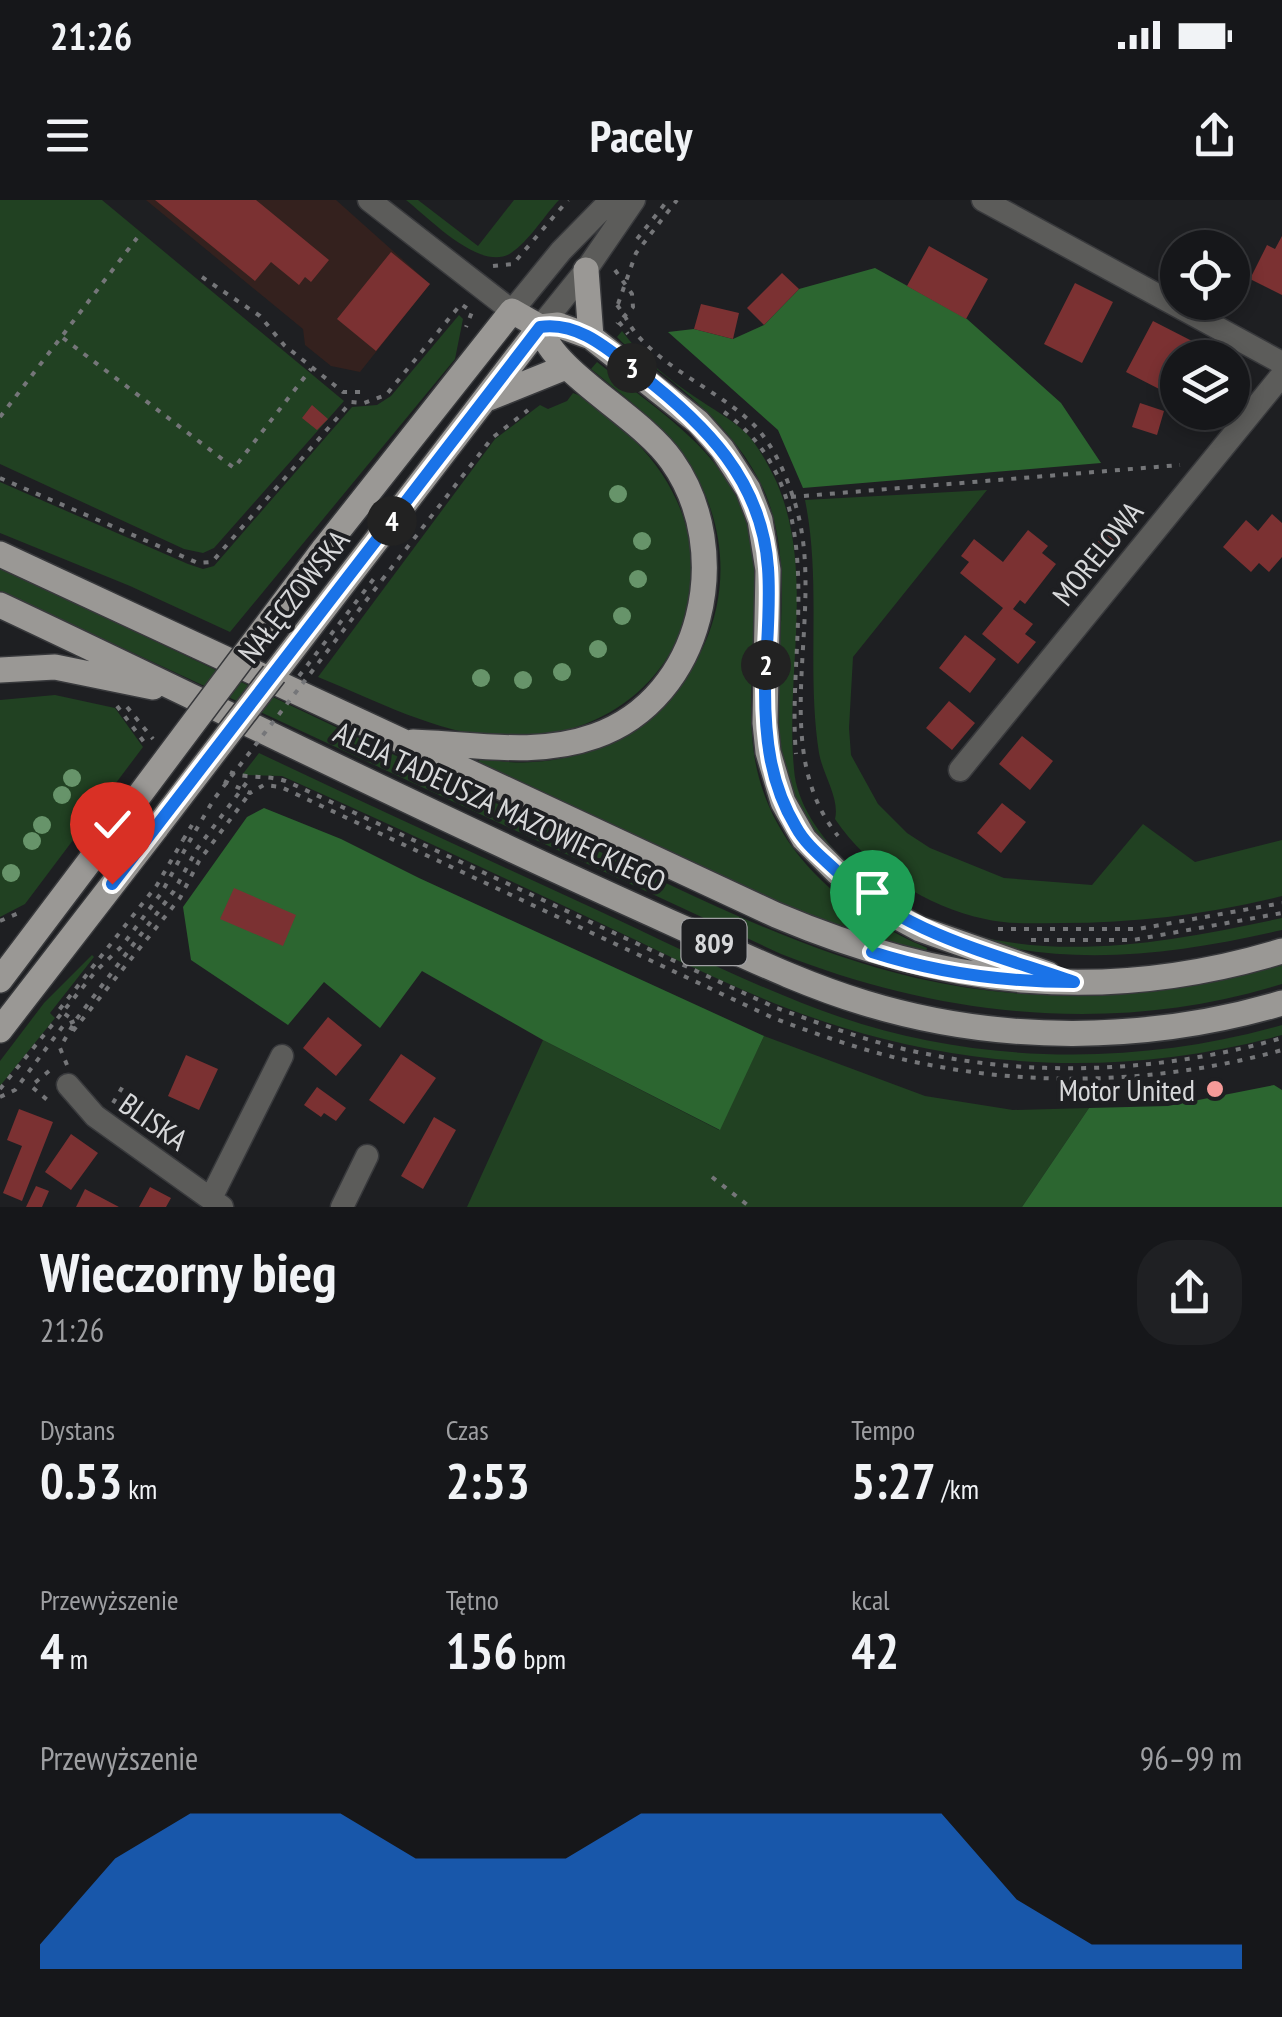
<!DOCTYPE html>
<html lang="pl">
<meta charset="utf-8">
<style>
body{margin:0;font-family:"PT Sans Narrow",sans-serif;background:#1f2023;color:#f1f3f6;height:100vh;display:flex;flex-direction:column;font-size:38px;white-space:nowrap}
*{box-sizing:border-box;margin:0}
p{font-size:32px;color:#9e9fa2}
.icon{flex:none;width:55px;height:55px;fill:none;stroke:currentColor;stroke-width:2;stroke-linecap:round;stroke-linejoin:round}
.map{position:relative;height:1007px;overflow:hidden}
.side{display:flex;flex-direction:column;background:#16171a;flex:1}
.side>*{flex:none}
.tools{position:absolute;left:1160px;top:30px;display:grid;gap:20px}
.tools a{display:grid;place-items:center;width:90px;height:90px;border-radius:50%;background:#16171a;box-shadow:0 5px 15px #0003,0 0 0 2px #353639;font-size:50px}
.pin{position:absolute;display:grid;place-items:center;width:85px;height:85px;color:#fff;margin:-102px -42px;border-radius:50% 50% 50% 0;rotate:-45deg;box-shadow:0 0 10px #0007}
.pin .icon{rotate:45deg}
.km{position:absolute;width:50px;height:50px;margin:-25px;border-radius:50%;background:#222;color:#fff;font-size:28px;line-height:50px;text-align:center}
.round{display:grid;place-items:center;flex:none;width:105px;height:105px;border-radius:40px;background:#1f2023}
.summary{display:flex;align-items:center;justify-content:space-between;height:170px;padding:0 40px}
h1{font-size:55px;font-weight:700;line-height:75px}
.stats{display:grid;grid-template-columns:repeat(3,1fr);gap:15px;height:170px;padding:10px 40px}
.stats div{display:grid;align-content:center}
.stats b{font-size:50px;font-weight:700}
.stats small{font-size:28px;font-weight:400}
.stats p{font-size:28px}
.chart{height:280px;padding:20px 40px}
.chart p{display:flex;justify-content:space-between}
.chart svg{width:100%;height:180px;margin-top:10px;fill:#1a73e8;opacity:.7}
.status{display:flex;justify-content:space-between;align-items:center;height:70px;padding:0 50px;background:#16171a;direction:ltr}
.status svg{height:28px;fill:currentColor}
header{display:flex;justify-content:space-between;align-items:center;height:130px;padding:0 40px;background:#16171a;font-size:45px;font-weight:700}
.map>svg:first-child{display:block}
.industrial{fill:#34211e}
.green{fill:#214122}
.forest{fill:#2c6630}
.building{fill:#7b3132}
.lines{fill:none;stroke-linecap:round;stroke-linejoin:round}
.minor-casing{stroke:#38393c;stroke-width:25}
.major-casing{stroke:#38393c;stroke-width:28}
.path{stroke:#757679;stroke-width:4;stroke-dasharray:5 8;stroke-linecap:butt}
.minor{stroke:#5c5c5a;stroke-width:22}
.major{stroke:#9a9895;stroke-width:25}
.major-bridge-casing{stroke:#38393c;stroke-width:28;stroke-linecap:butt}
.path-bridge{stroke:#757679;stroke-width:4;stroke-dasharray:5 8;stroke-linecap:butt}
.major-bridge{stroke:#9a9895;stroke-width:25}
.tree{fill:#67946a}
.route-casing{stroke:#fff;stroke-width:20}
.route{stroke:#1a73e8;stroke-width:12}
.poi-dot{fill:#f59b99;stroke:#1e1f22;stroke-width:4}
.labels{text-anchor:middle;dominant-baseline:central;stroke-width:8;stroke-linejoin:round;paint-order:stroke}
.shield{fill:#1e1f22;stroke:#a0a0a3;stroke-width:2.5}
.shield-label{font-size:28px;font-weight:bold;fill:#d7d8da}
.street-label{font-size:30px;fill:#d7d8da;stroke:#1e1f22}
.poi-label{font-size:30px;fill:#d7d8da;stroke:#1e1f22;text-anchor:end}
</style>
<div class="status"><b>21:26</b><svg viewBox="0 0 49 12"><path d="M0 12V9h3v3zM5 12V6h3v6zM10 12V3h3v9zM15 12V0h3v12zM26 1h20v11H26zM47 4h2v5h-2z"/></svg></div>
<header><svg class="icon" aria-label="menu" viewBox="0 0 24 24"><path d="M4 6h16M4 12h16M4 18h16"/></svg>Pacely<svg class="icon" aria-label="share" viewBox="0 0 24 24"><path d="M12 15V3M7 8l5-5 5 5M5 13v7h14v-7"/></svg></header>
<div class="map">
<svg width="1282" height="1007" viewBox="0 0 1282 1007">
<rect width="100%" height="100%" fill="#1e1f22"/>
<path class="industrial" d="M146,0H336L430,84L360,172L331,166L305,145L303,129Z"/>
<path class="green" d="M0,0H102L344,201L214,348L203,353L184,349L0,264Z
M406,0H418L478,46L514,0H559C544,16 529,41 511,53C481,73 429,18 406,0Z
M459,115L463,119L455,159L230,432L130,386L0,333V282L188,364L203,369L214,366L352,207L377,205L391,196Z
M622,131C641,157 668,179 695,197C711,208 730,218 745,232C758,245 769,266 777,283C815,373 785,475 794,569C796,603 821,637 844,660C965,781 1132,750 1282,718V730C1160,758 1037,773 919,719C902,711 885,696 869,685C828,656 793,616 783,566C766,479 798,388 769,303C744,233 679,186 623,143L617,137Z
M597,162C649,204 713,243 741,305C759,347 755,395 753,440C752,475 749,511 753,546C764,645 840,711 927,748L926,753L798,711L478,562L481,558C631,590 764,445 707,299C685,242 637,207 591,169Z
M573,193C595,200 617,223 633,239C758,363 673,546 499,537C436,533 375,500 318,477L495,239L540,205L548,209L567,201Z
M987,290L853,457L849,528L851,555L878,604L907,633L930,648L1004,678L1092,685L1143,624L1195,662L1282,640V696C1210,714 1136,723 1062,723C1036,723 1010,725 985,719C926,707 869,669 835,619C840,599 823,575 819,553C806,469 822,384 805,300Z
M0,369C195,458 387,553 581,643C689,693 799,751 916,778C1038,806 1162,799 1282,765V784C1115,836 942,817 781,754L0,391Z
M55,495L115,508L143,547L25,704L0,717V500Z
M259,553C371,606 484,658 597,710C677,747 756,788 840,817C981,865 1140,866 1282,825V835C1136,875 986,872 841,827C757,801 678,760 598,722C493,673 388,623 282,576L242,575Z
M92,755L94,757L50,813L55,818L0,886V861L44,803Z
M764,836L925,896L1013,910L1089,908L1022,1007H467L543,840L719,930Z"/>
<path class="forest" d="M875,68L967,119L1061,203L1101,263L803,288L778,230L668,132L694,129L733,139L764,125L799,89Z
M264,608L341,639L419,678L764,836L720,930L543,840L422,771L380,828L324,782L288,825L191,760L183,707L247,617Z
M1274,885L1282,890V1007H1022L1089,908L1168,906Z"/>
<path class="building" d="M155,0H256L329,60L311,82L305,77L299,85L271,62L255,81Z
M1282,36V95L1250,79L1267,45L1275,49Z
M929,46L988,79L966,119L907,86Z
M391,52L430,84L376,151L337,119Z
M782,73L799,89L764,125L747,108Z
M1075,83L1113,102L1082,163L1044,144Z
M701,104L739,113L733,139L694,129Z
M1153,121L1192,141L1183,158H1178V168L1165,192L1126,172Z
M1140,203L1164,211L1157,235L1132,227Z
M312,205L328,219L317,230L302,218Z
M1272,314L1282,323V357L1269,372L1259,363L1251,372L1223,347L1246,320L1258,331Z
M1028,330L1048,346L1042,353L1056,364L1025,404L1020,400L1013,409L1033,424L1025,434L1036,442L1018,464L982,434L1003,408L960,373L969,362L961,356L974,339L1003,362Z
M1107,331L1123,344L1094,377L1079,364Z
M965,435L996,459L970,493L939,468Z
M949,501L975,523L952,550L926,528Z
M1022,536L1053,561L1030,590L999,564Z
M1002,603L1026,622L1001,653L977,633Z
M234,688L296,715L283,746L220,719Z
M328,817L362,845L336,876L303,848Z
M401,854L436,878L404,924L369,900Z
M186,855L218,869L199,910L168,896Z
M317,887L346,908L336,921L324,913L321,917L304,905Z
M19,909L53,922L22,1001L3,993L22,946L7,940Z
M434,917L456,930L423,989L401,976Z
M71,934L98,953L71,990L45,972Z
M36,986L49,991L42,1007H26Z
M150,987L171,998L166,1007H139Z
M85,989L119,1007H76Z"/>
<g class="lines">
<defs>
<path id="minor" d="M369,0L512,111L561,51L611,0
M983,0L1282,163
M540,127L586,70L634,0
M960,570L1282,175
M68,885L95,916L222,1007
M211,998L282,856
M342,1007L367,956"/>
<path id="major" d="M586,70L591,137
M489,198L566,167
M323,350L512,111L540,127L558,125L591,137L698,222L722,249L748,289L760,320L768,370L765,523L768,552L783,602L804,639L837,672L883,709L920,729L1048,774
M0,354L776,715C946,787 1104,805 1282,751
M0,405C166,483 331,565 498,643C559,672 621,700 683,728C743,755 802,784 865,803C999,844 1147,843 1282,803
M0,470L55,467L153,487
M274,474L540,127
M413,542C474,544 536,557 595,536C704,498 735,350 672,261C640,215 554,174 540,127
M0,780L126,613
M0,830L157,627"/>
</defs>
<use href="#minor" class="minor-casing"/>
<use href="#major" class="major-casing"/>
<path class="path" d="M637,39L668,0
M493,66L513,64L568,0
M615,70L632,94L633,107L617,124
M202,77L260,116L284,145L343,192H365
M618,104L636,53L677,0
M617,105C625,115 630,127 638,136C671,173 719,191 753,224C772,243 785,272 793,297C831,406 763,543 838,636
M619,122L628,134
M63,138L234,268L311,169
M724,212C835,291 786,442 796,554
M0,217L137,38
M0,278L198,363L212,362L351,202L364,203L386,195L461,104L472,112L466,127
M791,297L1180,265
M382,380L492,238L528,210
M117,506L147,546
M127,507L153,539
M230,572C249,580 269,574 288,582L774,807C824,825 874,844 927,854C1044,878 1167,871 1282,838
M224,581L250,593L264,585L281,587L771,817C821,836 872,854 925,864C1042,888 1167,882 1282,850
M0,721L21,712
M998,729H1138L1282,703
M1031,740H1133L1282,713
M73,831L180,698L199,661L250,593
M67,865L60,848L75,821L174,691L197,649L250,578
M49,871L31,886L52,904
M0,889L96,771L122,746L162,692L189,642
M0,897L15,890L63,826L75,821L59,810L157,685L183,640
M113,903L126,881
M712,977L750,1007"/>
<use href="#minor" class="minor"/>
<use href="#major" class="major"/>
<defs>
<path id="major-bridge" d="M126,613L323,350
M157,627L274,474"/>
</defs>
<use href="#major-bridge" class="major-bridge-casing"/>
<path class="path-bridge" d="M299,476L376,376
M183,640L192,625
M189,642L214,599L382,380"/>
<use href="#major-bridge" class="major-bridge"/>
</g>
<g class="tree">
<circle cx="618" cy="294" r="9"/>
<circle cx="642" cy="341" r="9"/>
<circle cx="638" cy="379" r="9"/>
<circle cx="622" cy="416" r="9"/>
<circle cx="598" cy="449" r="9"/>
<circle cx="562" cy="472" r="9"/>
<circle cx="481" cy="478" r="9"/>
<circle cx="523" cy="480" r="9"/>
<circle cx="72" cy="578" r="9"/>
<circle cx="62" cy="595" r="9"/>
<circle cx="42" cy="625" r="9"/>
<circle cx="32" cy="641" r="9"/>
<circle cx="11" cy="673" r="9"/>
</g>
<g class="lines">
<defs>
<path id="route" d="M112,684L540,127C579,121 610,151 639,173C705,224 762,280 768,368C771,408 766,448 765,489C765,538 770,584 796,627C804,642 818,654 831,666C901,733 985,751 1074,782C1005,782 937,773 872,752"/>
</defs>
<use href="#route" class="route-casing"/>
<use href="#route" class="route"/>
</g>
<circle class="poi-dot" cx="1215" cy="889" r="10"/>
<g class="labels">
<rect class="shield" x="681.5" y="719" width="65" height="46" rx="8"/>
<g class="shield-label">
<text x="714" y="742">809</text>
</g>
<g class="street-label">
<text transform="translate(1097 353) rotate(-51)">MORELOWA</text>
<text transform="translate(293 396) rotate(-52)">NAŁĘCZOWSKA</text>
<text transform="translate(500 606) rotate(25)">ALEJA TADEUSZA MAZOWIECKIEGO</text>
<text transform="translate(154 921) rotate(35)">BLISKA</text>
</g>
<g class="poi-label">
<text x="1195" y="889">Motor United</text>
</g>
</g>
</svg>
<div class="tools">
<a><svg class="icon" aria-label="locate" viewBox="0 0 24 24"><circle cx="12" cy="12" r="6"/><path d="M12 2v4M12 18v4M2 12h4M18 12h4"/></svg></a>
<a><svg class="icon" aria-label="layers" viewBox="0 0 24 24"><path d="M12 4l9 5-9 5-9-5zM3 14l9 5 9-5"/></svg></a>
</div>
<div class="pin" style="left:872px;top:752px;background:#1e9e55"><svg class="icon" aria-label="arrive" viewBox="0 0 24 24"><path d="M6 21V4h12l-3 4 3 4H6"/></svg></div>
<div class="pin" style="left:112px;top:684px;background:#d93025"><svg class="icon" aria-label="check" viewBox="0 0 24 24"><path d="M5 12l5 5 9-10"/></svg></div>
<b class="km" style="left:766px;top:465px">2</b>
<b class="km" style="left:632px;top:168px">3</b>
<b class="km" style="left:392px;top:321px">4</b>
</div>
<section class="side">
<div class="summary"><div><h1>Wieczorny bieg</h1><p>21:26</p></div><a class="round"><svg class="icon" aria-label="share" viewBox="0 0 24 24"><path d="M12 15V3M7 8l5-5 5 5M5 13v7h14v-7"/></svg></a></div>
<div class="stats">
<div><p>Dystans</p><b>0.53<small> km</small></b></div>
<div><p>Czas</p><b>2:53</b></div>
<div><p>Tempo</p><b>5:27<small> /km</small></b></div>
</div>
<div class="stats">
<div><p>Przewyższenie</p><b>4<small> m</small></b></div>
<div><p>Tętno</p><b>156<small> bpm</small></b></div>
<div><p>kcal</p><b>42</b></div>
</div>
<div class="chart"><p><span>Przewyższenie</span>96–99 m</p>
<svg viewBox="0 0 160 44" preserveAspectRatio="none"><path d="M0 44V38L10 17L20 6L30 6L40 6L50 17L60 17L70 17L80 6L90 6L100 6L110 6L120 6L130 27L140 38L150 38L160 38V44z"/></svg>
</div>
</section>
